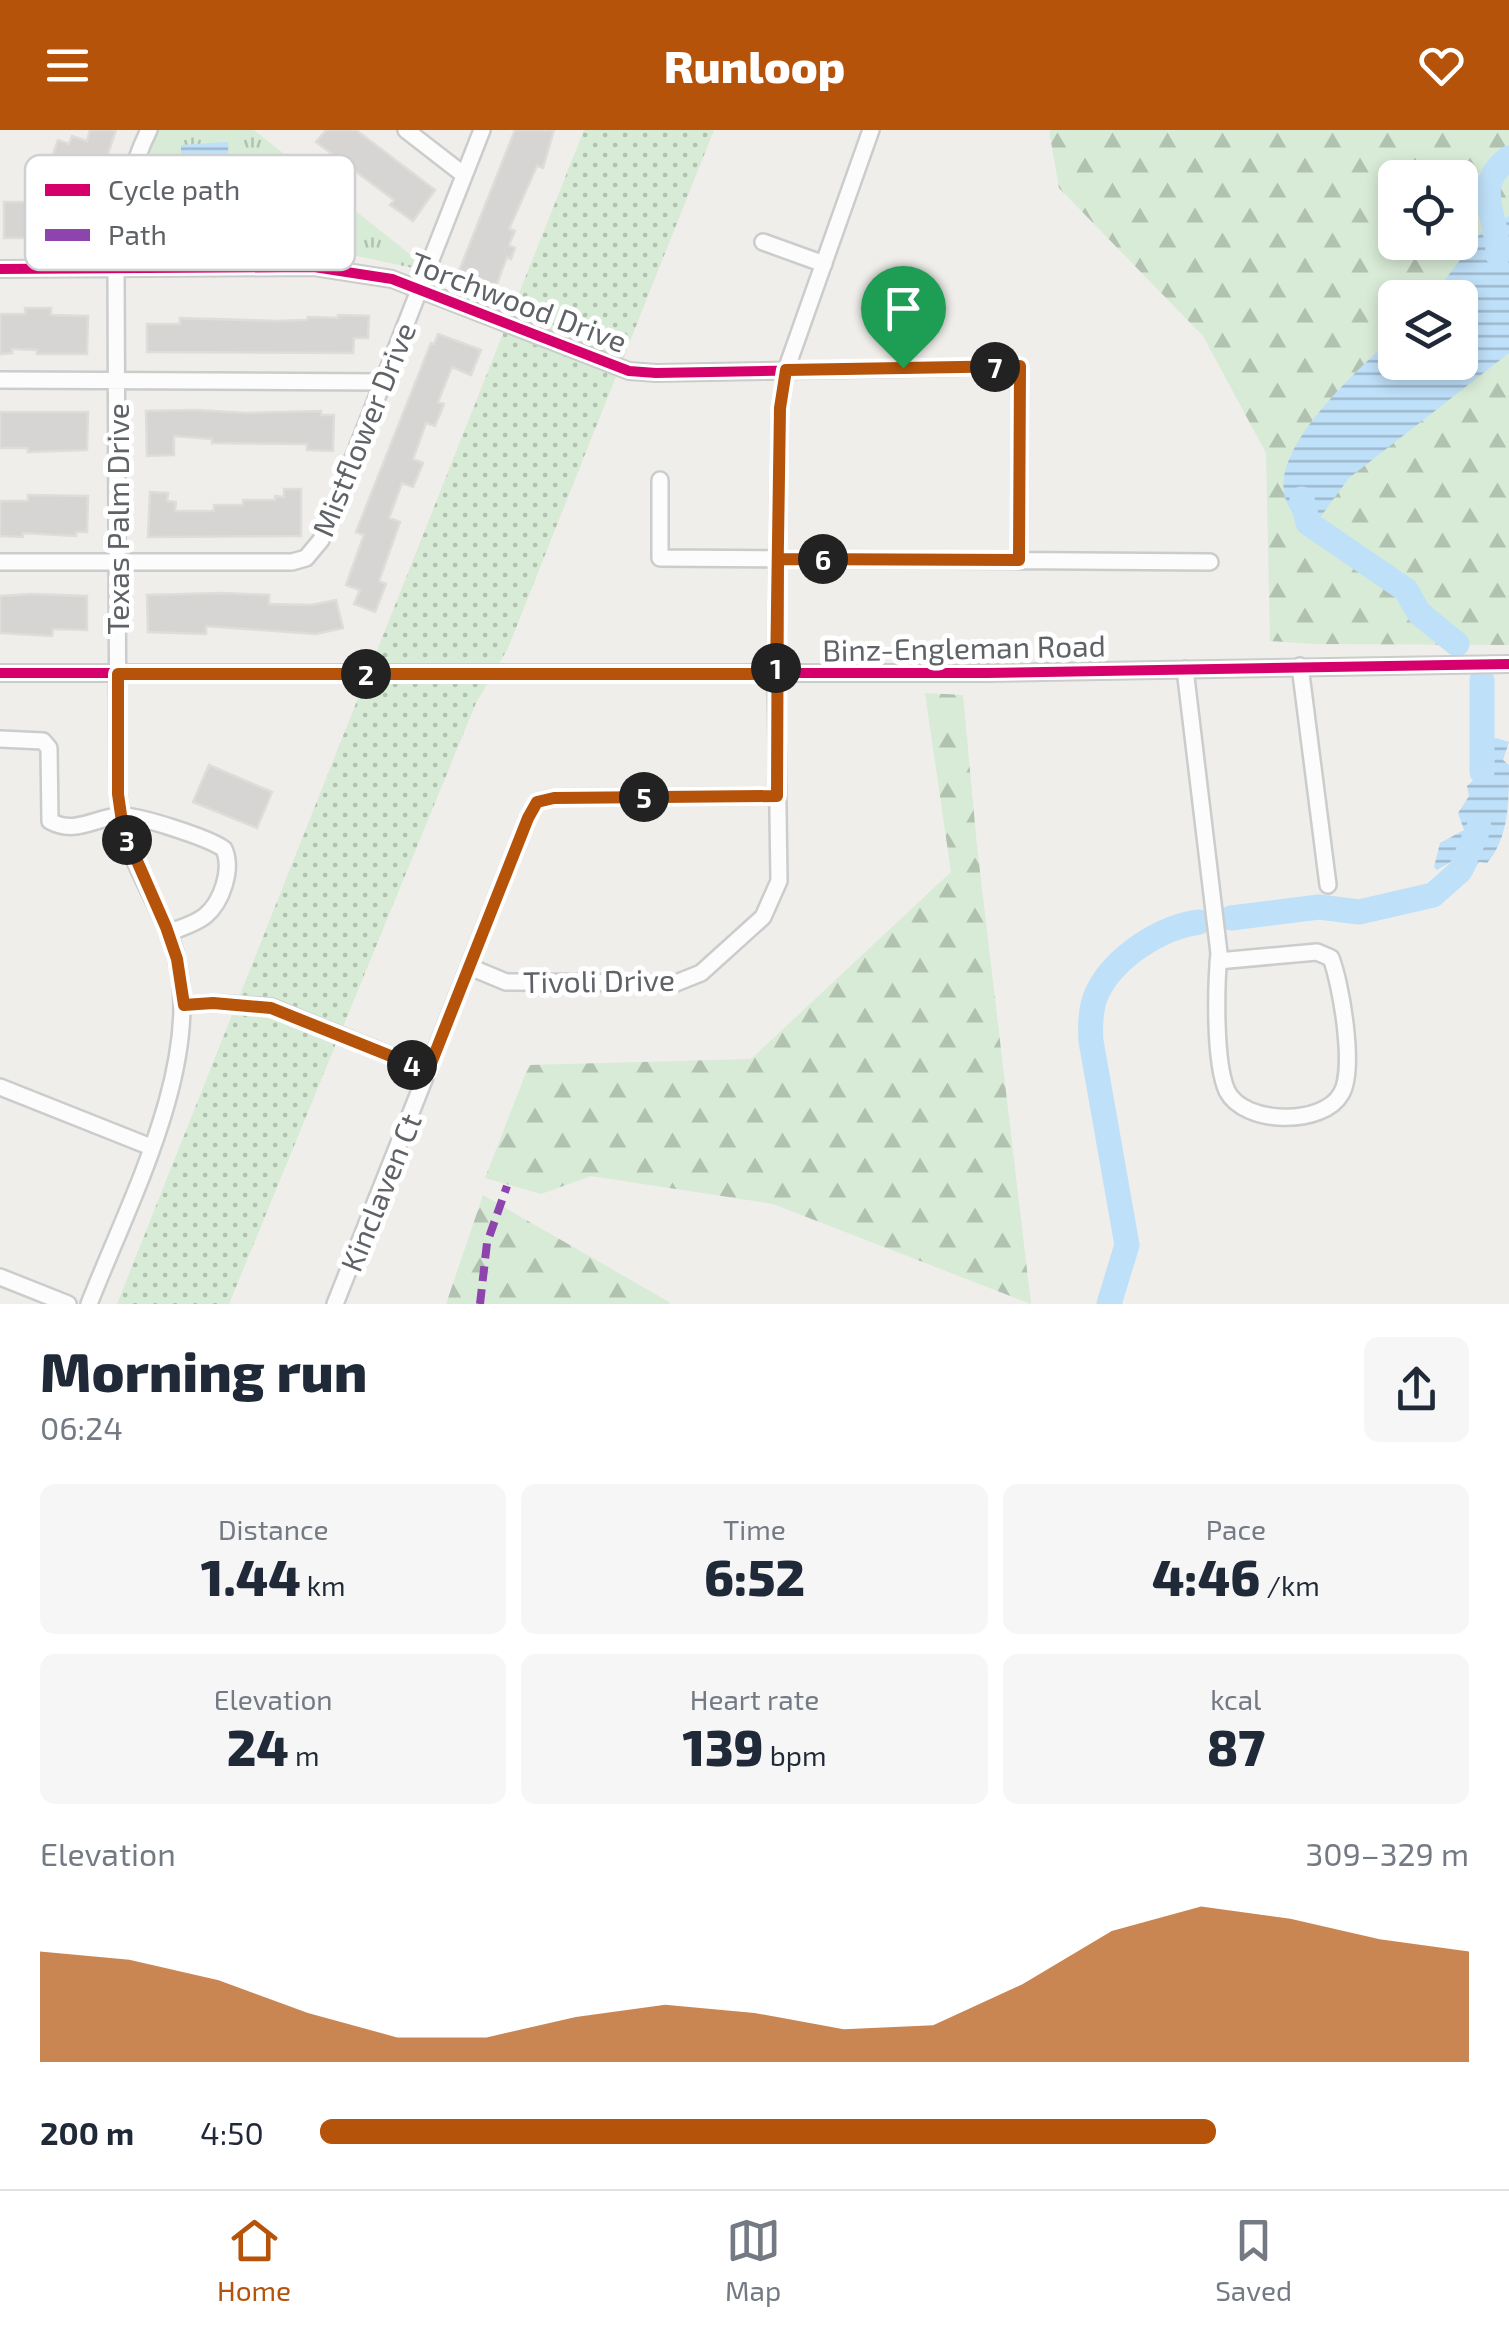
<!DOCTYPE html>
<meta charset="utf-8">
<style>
body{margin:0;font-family:"Exo 2",sans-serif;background:#f6f6f7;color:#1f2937;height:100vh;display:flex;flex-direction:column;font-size:38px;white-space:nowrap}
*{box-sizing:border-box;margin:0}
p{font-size:32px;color:#747a83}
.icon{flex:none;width:55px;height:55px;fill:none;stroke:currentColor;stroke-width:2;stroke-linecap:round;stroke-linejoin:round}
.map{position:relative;height:1174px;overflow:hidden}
.side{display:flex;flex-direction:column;background:#fff;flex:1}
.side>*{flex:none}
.tools{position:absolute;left:1378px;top:30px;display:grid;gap:20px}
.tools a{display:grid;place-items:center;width:100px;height:100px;border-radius:15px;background:#fff;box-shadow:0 5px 15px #0003;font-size:50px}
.pin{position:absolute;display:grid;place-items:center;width:85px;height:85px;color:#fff;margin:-102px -42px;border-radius:50% 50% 50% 0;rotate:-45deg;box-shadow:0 0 10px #0007}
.pin .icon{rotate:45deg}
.km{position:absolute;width:50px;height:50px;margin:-25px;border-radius:50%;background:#222;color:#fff;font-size:28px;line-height:50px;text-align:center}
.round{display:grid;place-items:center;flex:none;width:105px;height:105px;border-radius:15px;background:#f6f6f7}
.overview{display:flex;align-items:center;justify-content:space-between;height:170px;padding:0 40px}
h1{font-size:55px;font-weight:800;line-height:75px}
.stats{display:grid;grid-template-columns:repeat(3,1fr);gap:15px;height:170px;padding:10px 40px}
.stats div{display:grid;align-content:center;border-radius:15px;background:#f6f6f7;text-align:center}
.stats b{font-size:50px;font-weight:800}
.stats small{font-size:28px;font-weight:400}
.stats p{font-size:28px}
.chart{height:280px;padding:20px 40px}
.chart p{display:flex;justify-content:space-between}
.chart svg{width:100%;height:180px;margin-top:10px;fill:#b45309;opacity:.7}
ul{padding:0 40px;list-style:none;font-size:32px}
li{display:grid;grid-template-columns:160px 120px 1fr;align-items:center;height:75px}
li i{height:25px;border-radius:12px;background:#b45309}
header{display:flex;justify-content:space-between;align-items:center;height:130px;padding:0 40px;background:#b45309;color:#fff;font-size:45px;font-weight:800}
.tabs{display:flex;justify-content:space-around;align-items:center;height:140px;border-top:2px solid #e0e1e3;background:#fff;font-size:28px;color:#747a83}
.tabs a{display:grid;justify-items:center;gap:5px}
.tabs .on{color:#b45309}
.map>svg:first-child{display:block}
.grass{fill:url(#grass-dots)}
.forest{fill:url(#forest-firs);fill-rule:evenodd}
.park{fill:url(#park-tufts)}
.pitch{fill:#d8ebd6}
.water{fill:url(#water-rules)}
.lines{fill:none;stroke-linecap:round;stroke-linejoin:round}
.river{stroke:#bfe0f9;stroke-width:25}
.building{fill:#d6d5d3;stroke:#deddd9;stroke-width:2.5}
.minor-casing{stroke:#cbcccc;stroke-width:20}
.minor{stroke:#fdfcfc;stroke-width:15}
.quiet{stroke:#8e44ad;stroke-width:8;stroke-dasharray:15 8;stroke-linecap:butt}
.cycleway-casing{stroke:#fff;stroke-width:16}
.cycleway{stroke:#d6006c;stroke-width:10}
.route-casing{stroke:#fff;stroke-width:20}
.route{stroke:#b45309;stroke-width:12}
.labels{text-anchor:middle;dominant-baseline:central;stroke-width:10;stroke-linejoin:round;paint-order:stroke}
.street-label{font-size:30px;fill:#5f6368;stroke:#fff}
.key{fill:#fff;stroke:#cfd0d2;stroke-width:2.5}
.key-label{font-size:28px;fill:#5f6368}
</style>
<header><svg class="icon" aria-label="menu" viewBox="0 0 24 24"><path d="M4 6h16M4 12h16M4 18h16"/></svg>Runloop<svg class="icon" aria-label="heart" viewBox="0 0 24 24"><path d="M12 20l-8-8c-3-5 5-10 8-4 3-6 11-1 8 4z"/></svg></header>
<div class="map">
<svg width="1509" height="1174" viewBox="0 0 1509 1174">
<defs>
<pattern id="grass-dots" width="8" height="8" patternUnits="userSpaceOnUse" patternTransform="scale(2.5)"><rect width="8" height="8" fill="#d8ebd6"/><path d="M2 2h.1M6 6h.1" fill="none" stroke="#b2c2b1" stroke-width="1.8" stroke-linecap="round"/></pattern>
<pattern id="forest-firs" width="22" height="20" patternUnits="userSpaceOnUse" patternTransform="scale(2.5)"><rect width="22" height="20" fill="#d8ebd6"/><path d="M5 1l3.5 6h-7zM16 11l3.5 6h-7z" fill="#b2c2b1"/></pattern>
<pattern id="park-tufts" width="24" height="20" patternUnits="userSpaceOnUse" patternTransform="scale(2.5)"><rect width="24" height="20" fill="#d8ebd6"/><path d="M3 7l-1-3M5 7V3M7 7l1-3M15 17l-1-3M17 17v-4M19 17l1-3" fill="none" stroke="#b2c2b1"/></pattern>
<pattern id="water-rules" width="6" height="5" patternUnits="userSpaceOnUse" patternTransform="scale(2.5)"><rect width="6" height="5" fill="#bfe0f9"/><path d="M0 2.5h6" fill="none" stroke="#9eb9cd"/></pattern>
</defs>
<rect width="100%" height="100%" fill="#efeeea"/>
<path class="grass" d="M584,0H714L508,518L476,573L229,1174H117Z"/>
<path class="forest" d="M1049,0H1509V515L1315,514L1270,511L1266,323L1203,206L1059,58ZM1395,48H1460V112H1395ZM1395,168H1460V232H1395Z
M925,563L963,565L977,716L1031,1174L773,1074L591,1046L541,1064L485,1048L529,935L751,929L951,742Z
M483,1065L669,1172V1174H446Z"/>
<path class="park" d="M159,0H254L421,133L413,138L352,125L139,122L131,113V103L149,24Z"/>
<path class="pitch" d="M274,21L321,59L301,84L254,46Z"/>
<path class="water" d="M224,12H228L229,44L181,42V15Z
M1509,86V223L1349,348L1313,397C1225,353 1358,241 1395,205V232H1460V168L1432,167L1482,101Z
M1496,608L1509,612L1503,630L1509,635C1509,672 1509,708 1487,733L1479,732L1472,744L1456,758L1472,735L1466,723L1437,740L1434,737L1440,713L1464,700L1458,683L1469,666L1467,656L1480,644L1479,612Z"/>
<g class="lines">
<path class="river" d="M1498,125C1498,84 1470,57 1509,28
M1302,369L1308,393L1406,460L1419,483L1457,514
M1482,642V550
M1231,788L1319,777L1359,782L1433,765L1460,741L1479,697
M1109,1174L1127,1115L1091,911C1090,895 1090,878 1097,863C1114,827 1161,797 1199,792"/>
</g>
<path class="building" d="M90,0H116L101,44L95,42L93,96L62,94V108H4V72H47V67H67V58L82,59L83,38L52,27L58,10L69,14L72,6L87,11Z
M326,0H356L435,60L413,91L390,75L394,70L316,12Z
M515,0H554L543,38L537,36L509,99L515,101L509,115L515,118L511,129L507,127L496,156L459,141Z
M25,178H51V185L88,186L87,224H37V220L12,219V223L0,224V184H25Z
M338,185L369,186L368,208H354L353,223L147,222V194H180V188L276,191L307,190L308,187L338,188Z
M438,204L481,220L471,245L452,237L438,272L444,274L435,296L426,293L413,329L423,333L413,357L402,353L389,388L400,392L379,451L386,454L375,482L354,474L360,460L346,455L364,405L356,402L431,213L434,214Z
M195,280L246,283L321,281V285H334L333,321L307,320V314L212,313V309L174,306V325L147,326L146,281Z
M0,282H88L87,320L28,322V318H0Z
M284,359H301V406L148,407L150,362L168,363L167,371L176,372L175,381H214V375H243V370H275V366L284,367Z
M28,365L88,366L87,402H76V406L23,403V407L0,406V371H28Z
M223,463L269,465V474L312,475L336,470L343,498L316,504L206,496V504L148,502L147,465Z
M31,464L87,466V500L53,499L52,506L0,503V466Z
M209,635L272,662L257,698L193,672Z"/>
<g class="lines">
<defs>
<path id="minor" d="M406,0L464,45
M214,93L215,138
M763,112L824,134
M196,138V94
M0,139L314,137L392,149L629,241L656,243L1020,236L1019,431
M0,250L383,252
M660,350V428L1210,432
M0,432H292L306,428L321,410L482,0
M1300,536L1328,755
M1185,539L1219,823C1216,855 1214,932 1227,961C1244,995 1323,996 1341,964C1356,940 1341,854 1331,828L1317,822L1218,831
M0,543H987L1509,534
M0,609L43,611L49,618L50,691C75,705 94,688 119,686C136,684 209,708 224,719C233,739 222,772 205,786C195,794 180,798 168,803
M470,837L506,852L676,853L701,843L763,787L779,751L776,544L780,278L786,240L871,0
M184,875L213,873L271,877L428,941
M0,957L151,1017
M0,1147L68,1174
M89,1174C128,1074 202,936 177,830C166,784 137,746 124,702C121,690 120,676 118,664L116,139C119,92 128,42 149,0
M335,1174L528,688L537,672L553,668L777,666"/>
</defs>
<use href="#minor" class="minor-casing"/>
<use href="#minor" class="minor"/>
<path class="quiet" d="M480,1174L487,1113L507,1056"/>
<defs>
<path id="cycleway" d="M0,139L314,137L392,149L629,241L656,243L1020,236L1019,431
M0,543H987L1509,534"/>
</defs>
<use href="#cycleway" class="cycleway-casing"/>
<use href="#cycleway" class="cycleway"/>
</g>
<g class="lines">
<defs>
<path id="route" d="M903,238L786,240L780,278L776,544H118V664L123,699L166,797L177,829L184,875L213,873L271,878L428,941L528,688L537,672L554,668L777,666L778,429L1019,430L1020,236L903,238"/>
</defs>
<use href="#route" class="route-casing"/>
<use href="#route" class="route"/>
</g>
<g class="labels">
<g class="street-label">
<text transform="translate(519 171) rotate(21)">Torchwood Drive</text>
<text transform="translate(363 299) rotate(-68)">Mistflower Drive</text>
<text transform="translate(117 389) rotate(-90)">Texas Palm Drive</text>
<text transform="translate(964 517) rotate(-1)">Binz-Engleman Road</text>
<text transform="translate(599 850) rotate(-1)">Tivoli Drive</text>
<text transform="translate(380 1062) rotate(-68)">Kinclaven Ct</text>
</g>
</g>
<rect x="25" y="25" width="330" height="115" rx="15" class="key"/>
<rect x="45" y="54" width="45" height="12" fill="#d6006c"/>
<rect x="45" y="99" width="45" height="12" fill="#8e44ad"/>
<g class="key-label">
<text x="108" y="70">Cycle path</text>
<text x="108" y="115">Path</text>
</g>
</svg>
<div class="tools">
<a><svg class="icon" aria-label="locate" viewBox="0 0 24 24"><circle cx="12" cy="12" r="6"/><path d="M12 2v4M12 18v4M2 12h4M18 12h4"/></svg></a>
<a><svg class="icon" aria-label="layers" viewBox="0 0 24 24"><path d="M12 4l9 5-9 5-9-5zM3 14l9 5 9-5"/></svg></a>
</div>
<div class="pin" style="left:903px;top:238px;background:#1e9e55"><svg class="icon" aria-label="arrive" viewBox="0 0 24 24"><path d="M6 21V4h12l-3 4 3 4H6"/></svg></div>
<b class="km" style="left:776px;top:538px">1</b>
<b class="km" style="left:366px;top:544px">2</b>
<b class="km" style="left:127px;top:710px">3</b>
<b class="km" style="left:412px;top:935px">4</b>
<b class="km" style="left:644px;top:667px">5</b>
<b class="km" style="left:823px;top:429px">6</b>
<b class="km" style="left:995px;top:237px">7</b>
</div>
<section class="side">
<div class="overview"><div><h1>Morning run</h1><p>06:24</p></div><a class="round"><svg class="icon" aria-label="share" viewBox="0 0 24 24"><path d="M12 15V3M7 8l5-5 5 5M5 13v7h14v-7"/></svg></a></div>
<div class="stats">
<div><p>Distance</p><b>1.44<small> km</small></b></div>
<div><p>Time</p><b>6:52</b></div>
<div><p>Pace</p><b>4:46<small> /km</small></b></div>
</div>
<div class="stats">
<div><p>Elevation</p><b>24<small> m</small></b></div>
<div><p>Heart rate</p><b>139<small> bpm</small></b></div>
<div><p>kcal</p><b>87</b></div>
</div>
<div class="chart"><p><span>Elevation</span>309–329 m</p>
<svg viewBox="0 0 160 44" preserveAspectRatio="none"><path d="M0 44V17L10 19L20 24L30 32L40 38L50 38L60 33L70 30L80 32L90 36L100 35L110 25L120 12L130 6L140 9L150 14L160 17V44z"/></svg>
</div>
<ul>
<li><b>200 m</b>4:50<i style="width:78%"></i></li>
</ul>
</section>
<nav class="tabs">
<a class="on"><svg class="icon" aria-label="home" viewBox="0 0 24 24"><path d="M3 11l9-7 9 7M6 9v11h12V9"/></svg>Home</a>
<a><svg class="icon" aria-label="map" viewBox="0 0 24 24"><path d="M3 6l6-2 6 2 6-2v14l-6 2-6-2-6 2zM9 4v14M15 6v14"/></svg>Map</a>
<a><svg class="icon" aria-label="saved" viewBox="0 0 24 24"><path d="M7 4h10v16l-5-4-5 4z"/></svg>Saved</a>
</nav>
